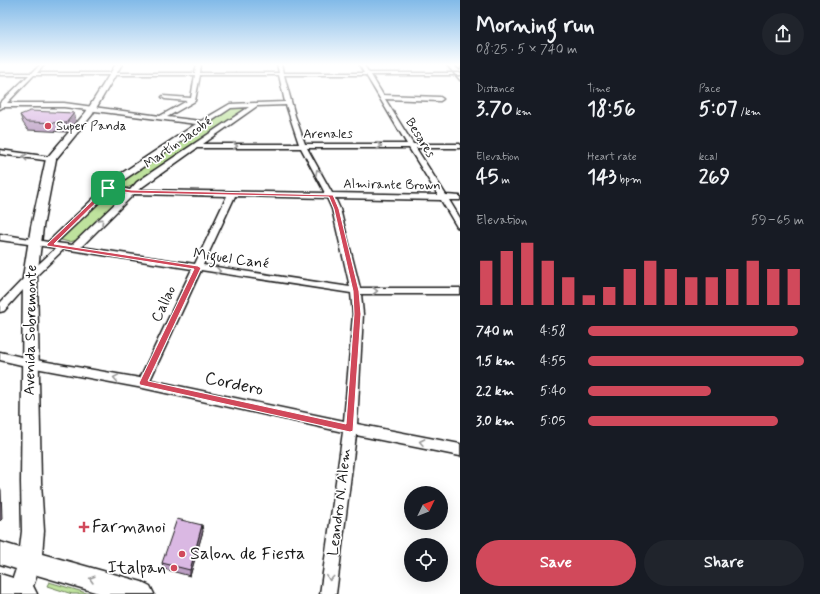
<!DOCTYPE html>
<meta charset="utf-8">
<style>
body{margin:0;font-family:Mynerve,sans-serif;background:#20242c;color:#f1f3f6;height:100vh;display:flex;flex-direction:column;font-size:15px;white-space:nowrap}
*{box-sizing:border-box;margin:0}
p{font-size:13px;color:#9ea1a6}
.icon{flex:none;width:22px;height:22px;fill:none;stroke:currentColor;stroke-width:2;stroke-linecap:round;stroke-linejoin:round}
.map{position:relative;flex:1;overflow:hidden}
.details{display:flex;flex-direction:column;background:#171b24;width:360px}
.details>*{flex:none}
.needle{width:26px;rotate:47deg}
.controls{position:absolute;left:404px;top:486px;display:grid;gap:8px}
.controls a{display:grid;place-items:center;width:44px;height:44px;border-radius:50%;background:#171b24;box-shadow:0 4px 16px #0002;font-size:20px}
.pin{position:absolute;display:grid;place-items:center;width:34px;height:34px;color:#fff;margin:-17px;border-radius:8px;box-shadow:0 2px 6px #0006}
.round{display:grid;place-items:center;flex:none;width:42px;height:42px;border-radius:21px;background:#20242c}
.overview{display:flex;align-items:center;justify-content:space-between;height:68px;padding:0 16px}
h1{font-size:22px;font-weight:700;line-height:30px}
.figures{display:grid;grid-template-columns:repeat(3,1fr);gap:6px;height:68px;padding:4px 16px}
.figures div{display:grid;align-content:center}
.figures b{font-size:20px;font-weight:700}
.figures small{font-size:11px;font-weight:400}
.figures p{font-size:11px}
.chart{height:112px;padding:8px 16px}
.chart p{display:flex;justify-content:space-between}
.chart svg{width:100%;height:72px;margin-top:4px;stroke:#d1495b;stroke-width:6}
.button{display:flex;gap:8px;margin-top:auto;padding:8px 16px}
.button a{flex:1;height:46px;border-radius:24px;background:#d1495b;color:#fff;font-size:16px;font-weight:700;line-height:46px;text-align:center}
.button a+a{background:#20242c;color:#f1f3f6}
ul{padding:0 16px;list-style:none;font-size:13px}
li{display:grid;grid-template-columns:64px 48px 1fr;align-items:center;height:30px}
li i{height:10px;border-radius:5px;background:#d1495b}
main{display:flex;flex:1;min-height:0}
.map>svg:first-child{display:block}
.green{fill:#bee29d;stroke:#6d7f5c}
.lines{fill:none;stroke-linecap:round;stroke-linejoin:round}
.minor-casing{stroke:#1c1c1c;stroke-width:3}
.secondary-casing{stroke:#1c1c1c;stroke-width:3}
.minor{fill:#fff;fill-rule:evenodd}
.secondary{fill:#fff;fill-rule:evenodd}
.rail{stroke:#1c1c1c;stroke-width:1.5}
.wall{fill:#bb9ec3;stroke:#1c1c1c}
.shaded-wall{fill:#99819f;stroke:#1c1c1c}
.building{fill:#dab8e3;stroke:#1c1c1c}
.oneway{stroke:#999}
.route{fill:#d1495b;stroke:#fff;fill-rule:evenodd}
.poi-dot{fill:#d1495b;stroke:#fff;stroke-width:1.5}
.labels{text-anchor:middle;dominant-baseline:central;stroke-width:3.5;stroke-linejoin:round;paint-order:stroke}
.far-poi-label{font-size:13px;fill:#1c1c1c;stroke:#fff;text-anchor:start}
.far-street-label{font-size:13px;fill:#1c1c1c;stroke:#fff}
.street-label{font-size:15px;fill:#1c1c1c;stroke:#fff}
.near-street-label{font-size:18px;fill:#1c1c1c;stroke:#fff}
.near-poi-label{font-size:18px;fill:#1c1c1c;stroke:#fff;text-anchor:start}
</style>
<main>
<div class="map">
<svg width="460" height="594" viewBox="0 0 460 594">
<rect width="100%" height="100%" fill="#fff"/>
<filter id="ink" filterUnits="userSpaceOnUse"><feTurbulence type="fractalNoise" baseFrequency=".025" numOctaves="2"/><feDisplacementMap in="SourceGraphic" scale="8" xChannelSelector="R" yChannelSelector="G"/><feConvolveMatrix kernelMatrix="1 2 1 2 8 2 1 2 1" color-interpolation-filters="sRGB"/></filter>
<g filter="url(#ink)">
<path class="green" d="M232,107H242L244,110L135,185L126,188L120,186L119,182Z
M104,196H113L119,200L78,240L69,242L61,240V238Z
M49,582L90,594H72L47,586Z"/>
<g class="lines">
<defs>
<path id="minor" d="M41,64H45L37,73H195L197,64H201L200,73H279L277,64H281L283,73H364L359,64H363L369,73H460V75H371L383,95L440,97L443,99L440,101L385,99L413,144H460V148H416L446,195L460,196V200H449L460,218V228L457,227L441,200L335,198L340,209L360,288H460V294H361L363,314L357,424L460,444V456L356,435L336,594H320L343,432L143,388L30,367L0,360V352L30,359L140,378L192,269L64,249L33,279L4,311L0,312V303L27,275L56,248L0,240V234L48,242L116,177L196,124L64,107H3L0,109V103L29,75H0V73H32ZM34,75H195L191,98L163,96L162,97L165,99L187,101L160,116L64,103H7ZM200,75H279L285,102L230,104L201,121L167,117L195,101ZM284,75H366L407,144H305L295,116ZM286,105L299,144H203L257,106ZM249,107L137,182L130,190L115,187L122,181L231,108ZM197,148H301L325,193L138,190ZM307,148H409L438,195L332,193ZM111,191L126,193L72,245L56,243ZM134,194L227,196L195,264L81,247ZM235,196L327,198L332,209L350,287L203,265ZM201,270L351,293L353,314L344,421L150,380Z
M454,64H458L460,65V69Z
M0,150L51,157L54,159L51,161L0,154Z"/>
<path id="secondary" d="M116,64H122L92,115L56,159L43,227L37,277L41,482L44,531L42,554L142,582L150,586L154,594H102L37,575L33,586L37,594H0V574L13,578L16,569L0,564V542L20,548L22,531L21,482L23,277L31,227L46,159L86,112Z"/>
</defs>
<use href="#minor" class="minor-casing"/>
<use href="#secondary" class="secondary-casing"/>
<use href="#minor" class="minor"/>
<use href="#secondary" class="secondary"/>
<path class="rail" d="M445,64L460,81"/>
</g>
<path class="wall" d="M74,113L76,121L67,132L28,130L23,123L20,115Z
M203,531L190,576L164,569L162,563Z"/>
<path class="shaded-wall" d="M74,113L76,121L67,132L66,123Z
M0,488L1,490L2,519L0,521Z
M202,525L203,531L190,576V570Z"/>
<path class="building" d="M30,111L74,113L66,123L26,122L20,115Z
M177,519L202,525L190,570L162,563Z"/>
<defs><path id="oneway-chevron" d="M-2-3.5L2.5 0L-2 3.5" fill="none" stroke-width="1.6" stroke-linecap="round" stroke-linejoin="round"/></defs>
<g class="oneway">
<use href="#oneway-chevron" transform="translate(235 146)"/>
<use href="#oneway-chevron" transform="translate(379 146)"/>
<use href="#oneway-chevron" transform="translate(25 157) rotate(-174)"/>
<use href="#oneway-chevron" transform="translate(318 172) rotate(-119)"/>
<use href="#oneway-chevron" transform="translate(101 221) rotate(-44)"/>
<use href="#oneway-chevron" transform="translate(218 271) rotate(8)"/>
<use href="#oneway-chevron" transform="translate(375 291)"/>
<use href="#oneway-chevron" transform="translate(116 378) rotate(-170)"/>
<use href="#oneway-chevron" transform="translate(422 442) rotate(-169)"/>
<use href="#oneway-chevron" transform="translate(330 578) rotate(97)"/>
<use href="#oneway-chevron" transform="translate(92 579) rotate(-164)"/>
</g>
</g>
<linearGradient id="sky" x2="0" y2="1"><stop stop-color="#82bae8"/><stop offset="0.44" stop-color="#fff"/><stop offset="1" stop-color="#fff" stop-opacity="0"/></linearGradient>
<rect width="460" height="147" fill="url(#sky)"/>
<path class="route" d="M108,186L131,190L333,195L339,209L359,291L361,314L353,431L350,432L140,385L139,383L194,269L47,246V244ZM109,190L131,193L329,197L334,209L353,291L354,314L346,424L148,381L201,268L198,266L54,244Z"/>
<g class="poi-dot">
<circle cx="48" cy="126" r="4"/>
<path d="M82 521h4v4h4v4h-4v4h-4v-4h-4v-4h4z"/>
<circle cx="182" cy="554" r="4"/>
<circle cx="174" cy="568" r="4"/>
</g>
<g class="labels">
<g class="far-poi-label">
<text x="56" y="126">Super Panda</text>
</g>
<g class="far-street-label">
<text x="328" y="134">Arenales</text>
<text transform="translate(420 138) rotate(58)">Besares</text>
<text transform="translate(178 143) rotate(-35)">Martín Jacobé</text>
<text transform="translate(392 185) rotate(1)">Almirante Brown</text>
</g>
<g class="street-label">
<text transform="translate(231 259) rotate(8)">Miguel Cané</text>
<text transform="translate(164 304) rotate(-65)">Callao</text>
<text transform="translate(31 330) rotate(-89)">Avenida Sobremonte</text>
<text transform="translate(340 502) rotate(-83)">Leandro N. Alem</text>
</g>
<g class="near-street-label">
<text transform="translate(234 384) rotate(12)">Cordero</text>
</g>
<g class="near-poi-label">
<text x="92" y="527">Farmanoi</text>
<text x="190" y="554">Salon de Fiesta</text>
<text x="166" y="568" text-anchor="end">Italpan</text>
</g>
</g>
</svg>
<div class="controls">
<a><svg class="needle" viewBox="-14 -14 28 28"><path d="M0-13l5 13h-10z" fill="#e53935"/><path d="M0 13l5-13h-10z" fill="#9ea1a6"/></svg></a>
<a><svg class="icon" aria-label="locate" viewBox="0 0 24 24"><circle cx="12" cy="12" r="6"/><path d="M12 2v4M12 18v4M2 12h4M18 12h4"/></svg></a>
</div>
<div class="pin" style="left:108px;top:188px;background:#1e9e55"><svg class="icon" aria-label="arrive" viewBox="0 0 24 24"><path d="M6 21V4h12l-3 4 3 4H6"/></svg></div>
</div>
<section class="details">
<div class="overview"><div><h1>Morning run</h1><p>08:25 · 5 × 740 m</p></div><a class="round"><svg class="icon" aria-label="share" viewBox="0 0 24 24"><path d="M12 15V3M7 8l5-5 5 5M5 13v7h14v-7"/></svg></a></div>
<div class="figures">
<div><p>Distance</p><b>3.70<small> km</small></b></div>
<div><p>Time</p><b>18:56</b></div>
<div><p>Pace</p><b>5:07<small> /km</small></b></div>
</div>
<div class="figures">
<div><p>Elevation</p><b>45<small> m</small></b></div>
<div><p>Heart rate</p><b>143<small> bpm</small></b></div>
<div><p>kcal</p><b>269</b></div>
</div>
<div class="chart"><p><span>Elevation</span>59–65 m</p>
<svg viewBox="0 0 160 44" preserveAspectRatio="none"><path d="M5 44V17M15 44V11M25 44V6M35 44V17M45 44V27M55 44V38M65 44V33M75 44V22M85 44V17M95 44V22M105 44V27M115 44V27M125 44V22M135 44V17M145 44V22M155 44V22"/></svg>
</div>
<ul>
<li><b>740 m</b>4:58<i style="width:97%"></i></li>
<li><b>1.5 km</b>4:55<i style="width:100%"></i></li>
<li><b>2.2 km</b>5:40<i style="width:57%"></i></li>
<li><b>3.0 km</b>5:05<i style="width:88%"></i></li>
</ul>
<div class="button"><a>Save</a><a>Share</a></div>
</section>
</main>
